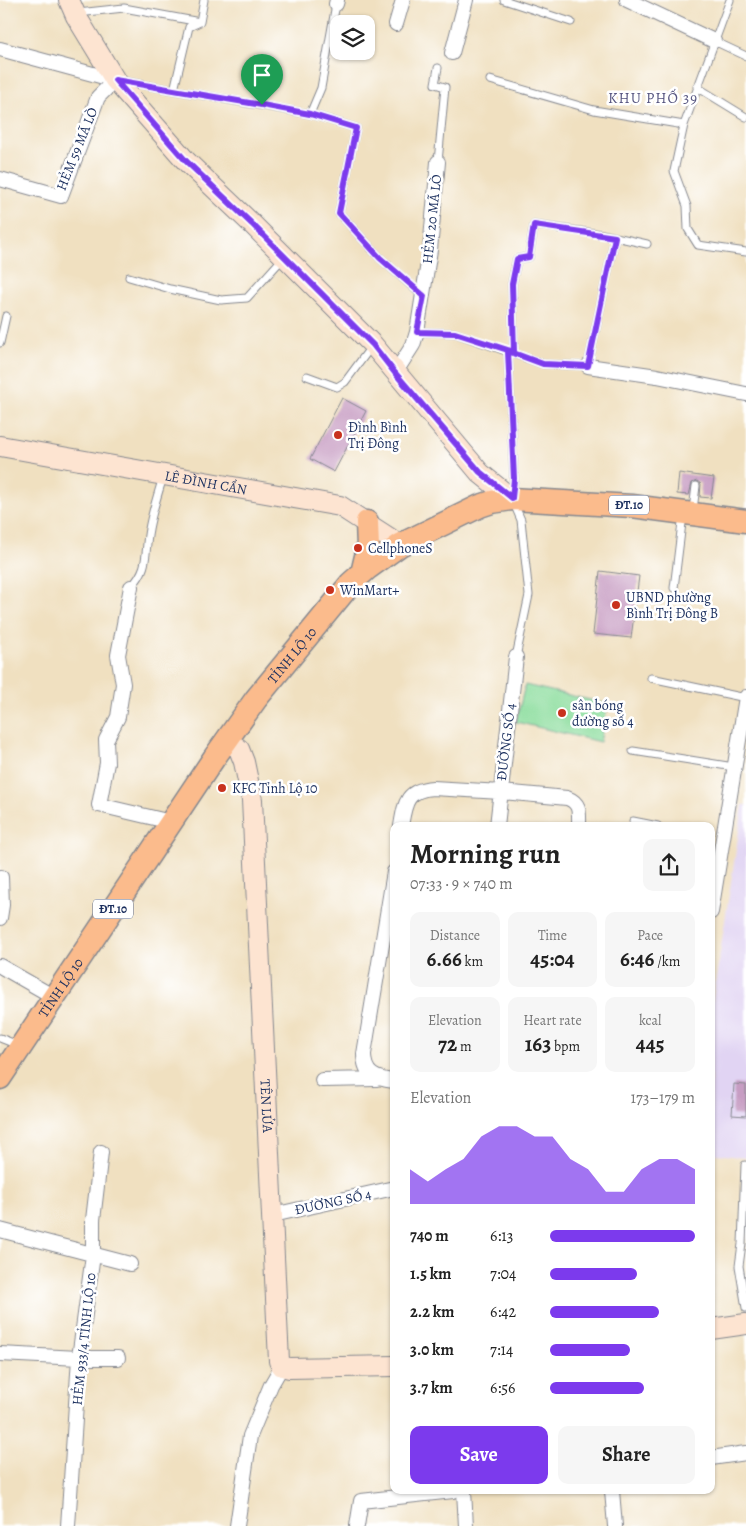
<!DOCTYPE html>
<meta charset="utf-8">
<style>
body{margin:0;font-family:Alegreya,serif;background:#f6f6f6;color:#222;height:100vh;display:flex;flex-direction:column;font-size:19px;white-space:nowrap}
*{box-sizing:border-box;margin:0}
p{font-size:16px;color:#767676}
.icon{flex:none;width:28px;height:28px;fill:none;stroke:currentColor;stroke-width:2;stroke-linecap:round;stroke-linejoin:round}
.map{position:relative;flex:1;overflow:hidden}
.sheet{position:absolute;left:390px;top:822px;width:325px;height:672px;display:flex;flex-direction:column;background:#fff;border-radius:10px;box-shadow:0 1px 4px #0004}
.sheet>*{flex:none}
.buttons{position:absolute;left:330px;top:15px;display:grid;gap:10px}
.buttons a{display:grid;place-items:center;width:45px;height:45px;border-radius:10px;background:#fff;box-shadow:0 1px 4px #0004;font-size:25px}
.pin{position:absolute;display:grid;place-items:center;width:42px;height:42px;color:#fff;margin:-51px -21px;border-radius:50% 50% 50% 0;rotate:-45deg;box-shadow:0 0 5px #0007}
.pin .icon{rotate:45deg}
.round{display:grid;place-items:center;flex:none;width:52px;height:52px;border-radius:10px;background:#f6f6f6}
.overview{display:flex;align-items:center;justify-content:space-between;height:85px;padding:0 20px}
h1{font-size:28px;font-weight:700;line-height:38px}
.stats{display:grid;grid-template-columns:repeat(3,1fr);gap:8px;height:85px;padding:5px 20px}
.stats div{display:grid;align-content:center;border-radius:10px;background:#f6f6f6;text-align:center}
.stats b{font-size:21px;font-weight:700}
.stats small{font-size:14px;font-weight:400}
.stats p{font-size:14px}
.chart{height:140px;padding:10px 20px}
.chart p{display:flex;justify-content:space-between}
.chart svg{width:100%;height:90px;margin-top:5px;fill:#7c3aed;opacity:.7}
.action{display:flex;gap:10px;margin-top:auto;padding:10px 20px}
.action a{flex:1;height:58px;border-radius:10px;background:#7c3aed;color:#fff;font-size:20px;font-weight:700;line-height:58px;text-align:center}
.action a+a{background:#f6f6f6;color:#222}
ul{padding:0 20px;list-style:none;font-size:16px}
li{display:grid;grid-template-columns:80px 60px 1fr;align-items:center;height:38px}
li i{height:12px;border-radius:6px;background:#7c3aed}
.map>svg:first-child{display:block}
.built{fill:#e1d4f3}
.green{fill:#8bdd9d;stroke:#53867e}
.building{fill:#c79dc3}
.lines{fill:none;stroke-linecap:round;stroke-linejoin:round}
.lane-casing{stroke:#86888f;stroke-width:9}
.street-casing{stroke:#86888f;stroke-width:16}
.secondary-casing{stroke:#86888f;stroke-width:22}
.primary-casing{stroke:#86888f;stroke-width:25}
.lane{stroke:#fff;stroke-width:7}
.street{stroke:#fff;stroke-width:14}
.secondary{stroke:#fde4d1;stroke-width:20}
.primary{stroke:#fbbb8c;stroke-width:22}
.route-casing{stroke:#fff;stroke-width:10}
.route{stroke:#7c3aed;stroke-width:6}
.poi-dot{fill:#c8321e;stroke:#fff;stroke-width:2}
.labels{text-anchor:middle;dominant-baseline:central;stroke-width:5;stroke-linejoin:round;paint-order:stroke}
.shield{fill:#fff;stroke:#5f6d8e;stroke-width:1}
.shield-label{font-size:12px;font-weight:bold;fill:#1b2f5e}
.street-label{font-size:14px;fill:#1b2f5e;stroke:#fff}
.poi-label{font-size:14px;fill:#1b2f5e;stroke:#fff;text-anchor:start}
.neighbourhood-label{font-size:15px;letter-spacing:1px;fill:#575681;stroke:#fff}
</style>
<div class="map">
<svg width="746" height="1526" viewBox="0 0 746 1526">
<rect width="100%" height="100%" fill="#fff"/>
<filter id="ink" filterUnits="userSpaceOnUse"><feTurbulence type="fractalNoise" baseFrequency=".02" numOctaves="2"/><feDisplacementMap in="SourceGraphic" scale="10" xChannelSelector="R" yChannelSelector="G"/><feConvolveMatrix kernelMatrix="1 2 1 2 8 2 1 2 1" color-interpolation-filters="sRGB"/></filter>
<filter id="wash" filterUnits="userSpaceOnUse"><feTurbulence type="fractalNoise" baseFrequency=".0096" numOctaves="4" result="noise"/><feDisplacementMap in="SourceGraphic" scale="20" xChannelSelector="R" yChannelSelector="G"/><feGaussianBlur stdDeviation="1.12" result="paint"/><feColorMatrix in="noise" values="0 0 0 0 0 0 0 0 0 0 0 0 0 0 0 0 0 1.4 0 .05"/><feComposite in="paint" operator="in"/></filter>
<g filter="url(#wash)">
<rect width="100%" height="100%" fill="#f0e0c0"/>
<path class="built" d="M743,805H746V1158L711,1153V1011Z"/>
<path class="green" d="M525,685L608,704L600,742L516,722Z"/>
<g id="blocks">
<path class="building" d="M342,398L366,411L334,472L310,459Z
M679,473L714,478L711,498L700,497L701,484L697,481L692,483L689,495L677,494Z
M600,571L639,576L631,638L593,634Z
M734,1084L746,1085V1116L732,1115Z"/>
</g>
</g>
<g filter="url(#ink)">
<use href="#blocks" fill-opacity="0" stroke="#86888f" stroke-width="1"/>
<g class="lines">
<defs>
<path id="lane" d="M504,0L571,22
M730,0L684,125L674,171L687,206L688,229L698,245L746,252
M78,13L124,8L200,22
M714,41L746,56
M490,80L594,110L684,125
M122,81L310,114L356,128L339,213L380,258L423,296
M697,87L746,117
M174,90L189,27L200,22L204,0
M310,114L321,88L336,4
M438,162L445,87L435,84L438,68
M129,277L170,289L221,300L247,298L284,257
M417,332L455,333L543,364L588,366L615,237
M0,343L6,316
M508,351L514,479L512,499L521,520L529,595L516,657
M514,353L512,284L517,259L529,257L534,225L602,234L647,244
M307,376L337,387L345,382L371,347
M693,510L696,486
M131,587C150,567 144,554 149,529C152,512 158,494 163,477
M674,588L683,515
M651,678L746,698
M633,751L734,767
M633,821L658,826
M0,1038L18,1045
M745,1165L742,1244L739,1266L746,1308"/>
<path id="street" d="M627,0L714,41
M336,4L337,0
M396,24L403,0
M0,49L115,80
M452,53L466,0
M0,179L61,196L98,97L115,80
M588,366L657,376L746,394
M395,373L413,345L417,332L430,250L438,162
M131,587L118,655L123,684L118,717L106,740L107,763L99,805L171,822
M401,826C405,803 406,790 433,788L501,792L567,798C581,803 579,813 579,826
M497,826L516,657
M394,872L364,1054C364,1075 376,1079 394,1081
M711,912L746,697
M0,918L2,905L1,877
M0,966L54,997
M322,1080L377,1079
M273,1215L394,1188
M0,1230L130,1264
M0,1354L79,1358H118
M711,1458L746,1453
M464,1491L466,1526
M612,1491L615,1526
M68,1526L79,1358L93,1255V1220L101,1152
M237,1526L250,1436L271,1385L282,1366
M357,1526L361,1501L453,1491"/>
<g id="secondary">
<path d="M69,0L76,16L115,80L186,161L252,224L373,345L480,473L512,499"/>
<path id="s1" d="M0,446L340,506L400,545"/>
<path id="s2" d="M227,740L239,749L244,762L252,800L279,1361L282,1366L289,1368L394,1366"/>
<path d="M711,1329L746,1324"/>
</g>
<g id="primary">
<path d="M362,573L368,548L367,522"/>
<path id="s3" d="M0,1078L214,758L256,699L351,583L368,568L400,545L480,506L492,502L512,499L632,506L746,521"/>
</g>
</defs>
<use href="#lane" class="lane-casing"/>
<use href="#street" class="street-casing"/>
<use href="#secondary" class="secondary-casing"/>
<use href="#primary" class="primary-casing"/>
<use href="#lane" class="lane"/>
<use href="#street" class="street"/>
<use href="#secondary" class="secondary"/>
<use href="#primary" class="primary"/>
</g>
</g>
<g class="lines" filter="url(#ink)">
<defs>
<path id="route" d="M262,105L310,114L356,128L339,213L380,258L424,296L417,332L455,333L514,352L512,284L517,259L529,257L534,225L615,237L588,366L543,364L508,351L514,479L512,498L480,472L395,373L373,345L252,224L186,161L115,80L262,105"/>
</defs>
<use href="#route" class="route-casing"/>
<use href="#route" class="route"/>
</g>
<g class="poi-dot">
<circle cx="338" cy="435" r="5"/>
<circle cx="358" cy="548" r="5"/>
<circle cx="330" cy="590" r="5"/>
<circle cx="616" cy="605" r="5"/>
<circle cx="562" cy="713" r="5"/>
<circle cx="222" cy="788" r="5"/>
</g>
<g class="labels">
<g class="shield">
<rect x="609" y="495.5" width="40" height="19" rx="4"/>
<rect x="93" y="899.5" width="40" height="19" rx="4"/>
</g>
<g class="shield-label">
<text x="629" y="505">ĐT.10</text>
<text x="113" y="909">ĐT.10</text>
</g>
<g class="street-label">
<text transform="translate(77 149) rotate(-68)">HẺM 59 MÃ LÒ</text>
<text transform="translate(432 219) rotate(-84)">HẺM 20 MÃ LÒ</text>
<text stroke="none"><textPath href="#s1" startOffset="209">LÊ ĐÌNH CẨN</textPath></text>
<text stroke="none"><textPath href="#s3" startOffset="514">TỈNH LỘ 10</textPath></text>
<text transform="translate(506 742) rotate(-83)">ĐƯỜNG SỐ 4</text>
<text stroke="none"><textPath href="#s3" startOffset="109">TỈNH LỘ 10</textPath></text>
<text stroke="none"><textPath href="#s2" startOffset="374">TÊN LỬA</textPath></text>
<text transform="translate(333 1202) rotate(-12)">ĐƯỜNG SỐ 4</text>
<text transform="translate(84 1339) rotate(-84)">HẺM 933/4 TỈNH LỘ 10</text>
</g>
<g class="poi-label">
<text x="348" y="427">Đình Bình<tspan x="348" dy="16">Trị Đông</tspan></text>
<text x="368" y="548">CellphoneS</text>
<text x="340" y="590">WinMart+</text>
<text x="626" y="597">UBND phường<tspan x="626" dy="16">Bình Trị Đông B</tspan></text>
<text x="572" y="705">sân bóng<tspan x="572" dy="16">đường số 4</tspan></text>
<text x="232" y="788">KFC Tỉnh Lộ 10</text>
</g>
<g class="neighbourhood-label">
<text x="653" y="98">KHU PHỐ 39</text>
</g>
</g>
</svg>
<div class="buttons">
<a><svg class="icon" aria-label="layers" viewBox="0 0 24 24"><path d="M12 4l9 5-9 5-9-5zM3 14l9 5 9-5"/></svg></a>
</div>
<div class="pin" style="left:262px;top:105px;background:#1e9e55"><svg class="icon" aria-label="arrive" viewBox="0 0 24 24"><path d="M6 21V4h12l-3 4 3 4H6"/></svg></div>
<section class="sheet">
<div class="overview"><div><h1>Morning run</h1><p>07:33 · 9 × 740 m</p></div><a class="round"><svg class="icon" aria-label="share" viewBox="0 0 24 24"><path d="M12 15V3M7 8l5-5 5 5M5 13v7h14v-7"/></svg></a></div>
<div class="stats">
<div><p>Distance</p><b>6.66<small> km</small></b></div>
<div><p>Time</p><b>45:04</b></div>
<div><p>Pace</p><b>6:46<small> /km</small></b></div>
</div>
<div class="stats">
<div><p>Elevation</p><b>72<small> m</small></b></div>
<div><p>Heart rate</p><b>163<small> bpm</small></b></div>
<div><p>kcal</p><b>445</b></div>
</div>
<div class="chart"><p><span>Elevation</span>173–179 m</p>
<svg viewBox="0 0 160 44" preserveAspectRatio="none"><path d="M0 44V27L10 33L20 27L30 22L40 11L50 6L60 6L70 11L80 11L90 22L100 27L110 38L120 38L130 27L140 22L150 22L160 27V44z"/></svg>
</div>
<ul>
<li><b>740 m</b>6:13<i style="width:100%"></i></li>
<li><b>1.5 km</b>7:04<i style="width:60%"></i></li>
<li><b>2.2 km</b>6:42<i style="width:75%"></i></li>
<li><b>3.0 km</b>7:14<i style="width:55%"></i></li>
<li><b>3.7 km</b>6:56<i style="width:65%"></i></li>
</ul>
<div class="action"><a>Save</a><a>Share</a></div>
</section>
</div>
